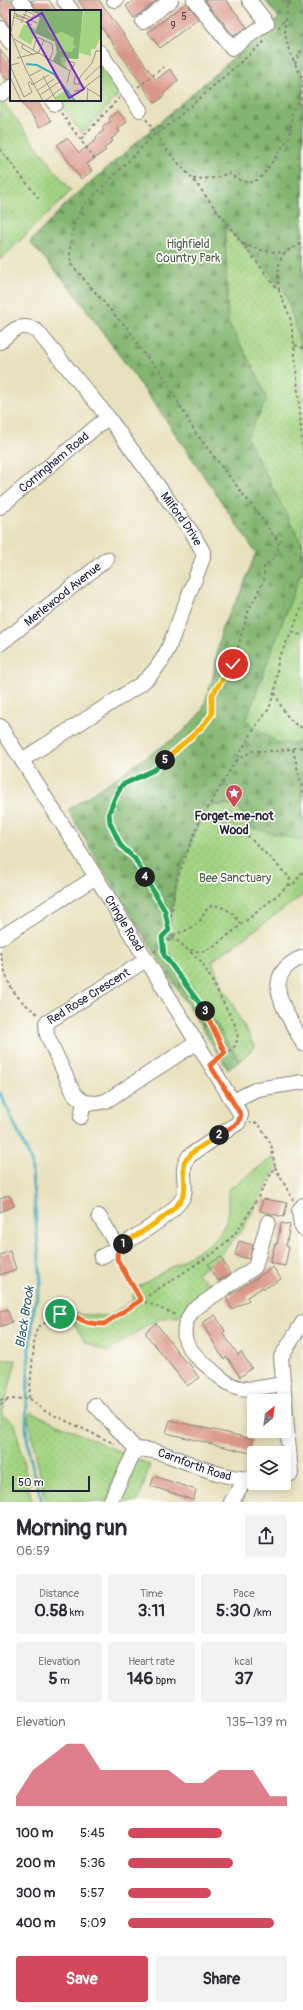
<!DOCTYPE html>
<meta charset="utf-8">
<style>
body{margin:0;font-family:Pangolin,sans-serif;background:#f2f2f3;color:#2b2b33;height:100vh;display:flex;flex-direction:column;font-size:15px;white-space:nowrap}
*{box-sizing:border-box;margin:0}
p{font-size:13px;color:#7c7c81}
.icon{flex:none;width:22px;height:22px;fill:none;stroke:currentColor;stroke-width:2;stroke-linecap:round;stroke-linejoin:round}
.map{position:relative;height:1502px;overflow:hidden}
.sheet{display:flex;flex-direction:column;background:#fff;flex:1}
.sheet>*{flex:none}
.needle{width:26px;rotate:29deg}
.tools{position:absolute;left:247px;top:1394px;display:grid;gap:8px}
.tools a{display:grid;place-items:center;width:44px;height:44px;border-radius:4px;background:#fff;box-shadow:0 2px 10px #0003;font-size:20px}
.scale{position:absolute;left:12px;bottom:10px;width:78px;box-sizing:border-box;padding-left:4px;border:2px solid #22223b;border-top:0;font-size:11px;line-height:14px;white-space:nowrap;color:#22223b;-webkit-text-stroke:3px #fdfcf7;paint-order:stroke}
.pin{position:absolute;display:grid;place-items:center;width:34px;height:34px;color:#fff;margin:-17px;border:2px solid #fff;border-radius:50%;box-shadow:0 1px 4px #0007}
.km{position:absolute;width:20px;height:20px;margin:-10px;border-radius:50%;background:#222;color:#fff;font-size:11px;line-height:20px;text-align:center}
.round{display:grid;place-items:center;flex:none;width:42px;height:42px;border-radius:4px;background:#f2f2f3}
.overview{display:flex;align-items:center;justify-content:space-between;height:68px;padding:0 16px}
h1{font-size:22px;font-weight:700;line-height:30px}
.figures{display:grid;grid-template-columns:repeat(3,1fr);gap:6px;height:68px;padding:4px 16px}
.figures div{display:grid;align-content:center;border-radius:4px;background:#f2f2f3;text-align:center}
.figures b{font-size:17px;font-weight:700}
.figures small{font-size:11px;font-weight:400}
.figures p{font-size:11px}
.chart{height:112px;padding:8px 16px}
.chart p{display:flex;justify-content:space-between}
.chart svg{width:100%;height:72px;margin-top:4px;fill:#d1495b;opacity:.7}
.action{display:flex;gap:8px;margin-top:auto;padding:8px 16px}
.action a{flex:1;height:46px;border-radius:4px;background:#d1495b;color:#fff;font-size:16px;font-weight:700;line-height:46px;text-align:center}
.action a+a{background:#f2f2f3;color:#2b2b33}
ul{padding:0 16px;list-style:none;font-size:13px}
li{display:grid;grid-template-columns:64px 48px 1fr;align-items:center;height:30px}
li i{height:10px;border-radius:5px;background:#d1495b}
.map>svg:first-child{display:block}
.green{fill:url(#green-dots);stroke:#627b5e}
.forest{fill:url(#forest-firs);stroke:#526c56}
.lines{fill:none;stroke-linecap:round;stroke-linejoin:round}
.stream{stroke:#3fadbd;stroke-width:3}
.building{fill:#d99686}
.minor-casing{stroke:#85827c;stroke-width:16}
.path{stroke:#85827c;stroke-width:2;stroke-dasharray:3 3;stroke-linecap:butt}
.minor{stroke:#fff;stroke-width:14}
.split-1-casing{stroke:#fff;stroke-width:8}
.split-2-casing{stroke:#fff;stroke-width:8}
.split-3-casing{stroke:#fff;stroke-width:8}
.split-4-casing{stroke:#fff;stroke-width:8}
.split-5-casing{stroke:#fff;stroke-width:8}
.split-6-casing{stroke:#fff;stroke-width:8}
.split-1{stroke:#f0652b;stroke-width:5}
.split-2{stroke:#f5b400;stroke-width:5}
.split-3{stroke:#f0652b;stroke-width:5}
.split-4{stroke:#22a559;stroke-width:5}
.split-5{stroke:#22a559;stroke-width:5}
.split-6{stroke:#f5b400;stroke-width:5}
.labels{text-anchor:middle;dominant-baseline:central;stroke-width:3.5;stroke-linejoin:round;paint-order:stroke}
.number-label{font-size:10px;fill:#503f4e}
.park-label{font-size:12px;fill:#4f6054;stroke:#fdfcf7}
.street-label{font-size:12px;fill:#22223b;stroke:#fdfcf7}
.poi-label{font-size:12px;font-weight:bold;fill:#22223b;stroke:#fdfcf7}
.water-label{font-size:13px;font-style:italic;fill:#2f6176;stroke:#fdfcf7}
.inset-river{fill:none;stroke:#3fadbd;stroke-width:2}
.inset-road{fill:none;stroke:#999589;stroke-width:1}
.view{fill:#7b2cbf;fill-opacity:0.15;stroke:#7b2cbf;stroke-width:2}
.inset-edge{fill:none;stroke:#22223b;stroke-width:2}
</style>
<div class="map">
<svg width="303" height="1502" viewBox="0 0 303 1502">
<defs>
<pattern id="green-dots" width="8" height="8" patternUnits="userSpaceOnUse"><rect width="8" height="8" fill="#a3d482"/><path d="M2 2h.1M6 6h.1" fill="none" stroke="#8cb671" stroke-width="1.8" stroke-linecap="round"/></pattern>
<pattern id="forest-firs" width="22" height="20" patternUnits="userSpaceOnUse"><rect width="22" height="20" fill="#82b670"/><path d="M5 1l3.5 6h-7zM16 11l3.5 6h-7z" fill="#6a945d"/></pattern>
</defs>
<rect width="100%" height="100%" fill="#fdfcf7"/>
<filter id="ink" filterUnits="userSpaceOnUse"><feTurbulence type="fractalNoise" baseFrequency=".025" numOctaves="2"/><feDisplacementMap in="SourceGraphic" scale="8" xChannelSelector="R" yChannelSelector="G"/><feConvolveMatrix kernelMatrix="1 2 1 2 8 2 1 2 1" color-interpolation-filters="sRGB"/></filter>
<filter id="wash" filterUnits="userSpaceOnUse"><feTurbulence type="fractalNoise" baseFrequency=".012" numOctaves="4" result="noise"/><feDisplacementMap in="SourceGraphic" scale="16" xChannelSelector="R" yChannelSelector="G"/><feGaussianBlur stdDeviation="0.9" result="paint"/><feColorMatrix in="noise" values="0 0 0 0 0 0 0 0 0 0 0 0 0 0 0 0 0 1.4 0 .05"/><feComposite in="paint" operator="in"/></filter>
<g filter="url(#wash)">
<rect width="100%" height="100%" fill="#e8e1bd"/>
<path class="green" d="M265,0H303V895L212,961L219,979L255,1047L240,1061L103,870L68,810L182,733L202,711L213,677L222,627L240,594L256,553L164,417L73,291L30,242L67,203L279,18Z
M100,62L121,92L82,134L57,100H100Z
M0,98L71,191L0,260Z
M273,1157L278,1165L243,1229L217,1258L197,1274L209,1283L221,1286L192,1302L178,1317C158,1312 125,1341 107,1352L85,1342L72,1320L76,1314L109,1316L132,1301L135,1289L211,1243C229,1224 228,1215 228,1190Z
M0,1360H16L2,1415L15,1423L32,1502H0Z
M31,1412L150,1465L138,1502H46L28,1419Z"/>
<path class="forest" d="M265,0H303V353L284,288L225,227L228,323L257,374L267,400L247,437L303,547V567L246,720L277,743H303V841L248,827L237,804L209,806L198,825L176,882L169,930L174,938L163,943L240,1061L228,1070L103,870L68,810L182,733L202,711L213,677L222,627L240,594L256,553L164,417L73,291L30,242L67,203L279,18Z"/>
<g class="lines">
<path class="stream" d="M0,1093L31,1160L41,1284L34,1307L29,1352L26,1427L29,1453L42,1502"/>
</g>
<g id="blocks">
<path class="building" d="M0,0H12L17,11H11V28L0,13Z
M31,0H49L56,11H36Z
M78,0H99L156,80L170,69L178,80L163,94L164,96L155,103L100,25V11H86Z
M134,0H157L134,18L126,6Z
M205,0H226L247,27L234,36Z
M186,3L198,19L160,48L148,32Z
M0,50L11,64V79L7,80L0,71Z
M20,100H36L51,121L40,127Z
M118,111L127,122L118,129L120,132L111,139L113,141L104,148L106,150L87,164L92,171L81,179L57,145L65,139H68L79,153L97,139L96,137L104,130L102,127L111,121L109,118Z
M9,1195L14,1206L0,1212V1199Z
M263,1199L287,1203L284,1217L260,1211Z
M281,1223L290,1225L286,1246L289,1247L285,1266L270,1263L275,1244H277Z
M239,1241L253,1245L249,1259L235,1255Z
M10,1251L16,1269L0,1275V1255Z
M221,1257L230,1274L218,1281L208,1264Z
M273,1267L281,1279L264,1289L263,1287L247,1297L249,1300L232,1309L226,1298Z
M7,1309L12,1322L0,1327V1312Z
M215,1315L225,1331L223,1333L238,1355L241,1352L252,1368L240,1377L227,1357L224,1360L202,1323Z
M156,1323L186,1363L188,1362L199,1378L187,1386L146,1334V1331Z
M170,1420L253,1439L250,1453L166,1433Z
M154,1476L196,1490L193,1500L151,1486Z"/>
</g>
</g>
<g filter="url(#ink)">
<use href="#blocks" fill-opacity="0" stroke="#85827c" stroke-width="1"/>
<g class="lines">
<defs>
<g id="minor">
<path d="M20,0L28,11"/>
<path d="M64,0L72,11"/>
<path d="M114,0H116"/>
<path d="M194,0L232,48L267,23L249,0"/>
<path d="M143,22L171,0"/>
<path d="M0,28L11,43"/>
<path d="M100,52L140,110"/>
<path d="M2,94L11,87"/>
<path d="M52,100L55,104"/>
<path id="s1" d="M0,342C11,331 21,321 37,331L108,417L193,534L203,552V558L168,649C161,664 153,674 141,684L22,760"/>
<path id="s2" d="M0,507L108,417"/>
<path id="s3" d="M0,644L107,559"/>
<path id="s4" d="M0,726L96,877L241,1115L238,1123L189,1156C178,1171 189,1184 183,1197C174,1216 120,1246 101,1257"/>
<path d="M0,938L96,877"/>
<path d="M303,957C256,976 288,1013 303,1044"/>
<path d="M233,1101L257,1089L303,1082"/>
<path id="s5" d="M84,1102L74,1094L47,1035L46,1023L146,960"/>
<path d="M81,1117L84,1102L96,1103L106,1101L196,1043"/>
<path d="M303,1205L299,1210L301,1225L303,1229"/>
<path d="M99,1216L118,1247"/>
<path d="M268,1222L255,1267L193,1310C173,1338 191,1353 213,1371C221,1378 229,1386 241,1388C253,1391 271,1385 284,1384"/>
<path d="M95,1405L136,1449"/>
<path id="s6" d="M136,1449C143,1450 151,1450 158,1452C185,1460 227,1482 254,1478"/>
<path d="M291,1474L281,1357L303,1322"/>
<path d="M110,1502L136,1449"/>
<path d="M231,1502L246,1479"/>
</g>
</defs>
<use href="#minor" class="minor-casing"/>
<path class="path" d="M282,0L287,4
M287,0C288,8 285,17 285,25C284,45 294,62 303,79
M278,28L285,19
M295,64L300,52L303,49
M138,87L166,65
M61,113L96,161
M146,119L167,150L195,182L279,291L290,317L294,342L303,455
M81,139L119,98
M0,149L39,199
M193,179L216,178L228,173L237,179L249,183L259,179L263,175L290,136L292,114L294,108L301,99L303,78
M243,244L264,251L285,253
M279,290C278,278 276,260 286,252C291,248 298,247 303,242
M295,345L303,348
M275,536L303,558
M292,632L303,636
M275,693C281,706 288,723 303,728
M293,749L303,793
M236,761L252,751H277L303,747
M288,885H293L303,871
M173,935C182,932 192,929 199,922C204,915 205,908 213,905C227,907 234,914 242,925
M190,950L201,952L215,946L280,893L288,885L290,878L245,833C225,833 223,821 204,816
M0,952C8,985 10,994 39,1015
M154,952L163,943L174,938
M225,1053L205,1011L165,955L162,937L169,930L165,911L143,872L135,859L121,846L110,823L111,806L122,785L154,770L202,727L212,715V695L233,664L248,612L264,580V566L269,561L274,558L278,551L279,544L260,516L195,432L162,374L143,353L127,327L118,319L71,264C68,246 72,223 82,208L156,133L162,131L266,40
M219,1059L235,1046L238,1038L235,1025L202,962L174,938L169,930L176,882L198,825L257,724L269,709L276,686L278,659L292,632L303,603
M275,1167L293,1200
M118,1260L141,1300L215,1252L234,1235L251,1210L275,1167L271,1144L258,1123H250
M29,1398L35,1334L39,1326L65,1313L75,1314L83,1320L91,1323L104,1324L141,1300L176,1315
M0,1400L29,1398L43,1410L115,1444
M0,1405L8,1400"/>
<use href="#minor" class="minor"/>
</g>
</g>
<g class="lines" filter="url(#ink)">
<defs>
<path id="split-1" d="M60,1314C71,1311 75,1317 84,1321C91,1324 98,1324 104,1324L141,1300L117,1259L118,1248L123,1244"/>
<path id="split-2" d="M123,1244C138,1234 180,1211 184,1193C186,1183 183,1172 184,1162L194,1151L219,1135"/>
<path id="split-3" d="M205,1011L225,1053L210,1065L241,1115L238,1123L219,1135"/>
<path id="split-4" d="M145,877L165,911L169,930L162,937L164,955L205,1011"/>
<path id="split-5" d="M145,877L135,859L121,846L110,823L109,813L115,798L122,785L154,770L165,760"/>
<path id="split-6" d="M165,760L202,727L212,714V695L233,664"/>
</defs>
<use href="#split-1" class="split-1-casing"/>
<use href="#split-2" class="split-2-casing"/>
<use href="#split-3" class="split-3-casing"/>
<use href="#split-4" class="split-4-casing"/>
<use href="#split-5" class="split-5-casing"/>
<use href="#split-6" class="split-6-casing"/>
<use href="#split-1" class="split-1"/>
<use href="#split-2" class="split-2"/>
<use href="#split-3" class="split-3"/>
<use href="#split-4" class="split-4"/>
<use href="#split-5" class="split-5"/>
<use href="#split-6" class="split-6"/>
</g>
<defs>
<symbol id="sight-pin" viewBox="-11 -11 22 30"><path d="M0 17L-7.5 6A9.5 9.5 0 1 1 7.5 6Z" fill="#d1495b" stroke="#fdfcf7"/><path d="M0-6L1.8-2.2L6-1.7L2.9 1.2L3.7 5.4L0 3.3L-3.7 5.4L-2.9 1.2L-6-1.7L-1.8-2.2Z" fill="#fff"/></symbol>
</defs>
<g fill-rule="evenodd">
<use href="#sight-pin" x="224" y="783" width="20" height="27"/>
</g>
<g class="labels">
<g class="number-label">
<text x="184" y="17">5</text>
<text x="173" y="26">9</text>
</g>
<g class="park-label">
<text x="188" y="244">Highfield<tspan x="188" dy="14">Country Park</tspan></text>
<text x="235" y="878">Bee Sanctuary</text>
</g>
<g class="street-label">
<text stroke="none"><textPath href="#s2" startOffset="70">Corringham Road</textPath></text>
<text stroke="none"><textPath href="#s1" startOffset="280">Milford Drive</textPath></text>
<text stroke="none"><textPath href="#s3" startOffset="80">Merlewood Avenue</textPath></text>
<text stroke="none"><textPath href="#s4" startOffset="233">Cringle Road</textPath></text>
<text stroke="none"><textPath href="#s5" startOffset="140">Red Rose Crescent</textPath></text>
<text stroke="none"><textPath href="#s6" startOffset="61">Carnforth Road</textPath></text>
</g>
<g class="poi-label">
<text x="234" y="816">Forget-me-not<tspan x="234" dy="14">Wood</tspan></text>
</g>
<g class="water-label">
<text transform="translate(25 1317) rotate(-81)">Black Brook</text>
</g>
</g>
<g transform="translate(10 10)">
<rect width="91" height="91" fill="#e8e1bd"/>
<path d="M25,0H73L70,26L74,0H91V26L85,39H81V46L69,43L68,49H57L55,54L58,60L43,51L47,42L45,32L25,23L21,35L8,27L14,14L26,19L31,5ZM56,80L64,91H46L44,88Z" fill="#a3d482"/>
<path d="M25,0H73L68,49L50,47L52,55L58,60L43,51L47,42L45,32L25,23L31,5L24,2ZM35,17L44,24L52,22L64,28L63,33L66,38H63L62,42L50,41L48,31Z" fill="#82b670" fill-rule="evenodd"/>
<path class="inset-river" d="M16,54L27,55L44,64L65,91"/>
<path class="inset-road" d="M13,0L30,7L31,5L19,0M4,3L27,13M7,4L6,6L18,9M13,4L22,8L24,5M4,7L22,15M11,13L17,0M0,21L16,60L33,91M1,22L5,0M4,29L60,61L57,73M13,34L12,38L24,45M23,40L27,27L42,34L43,42L39,50M28,44L34,30M7,48L28,43M9,53L1,55V58L14,87L22,82L18,73L20,71M60,61L63,57L65,53L59,51L63,57M19,66L31,60M33,66L45,88M65,66L64,74H70M0,67L11,91M75,70L91,55M21,72L22,75L39,65M75,77L91,87M73,78L69,73L70,67L82,53L86,41H91M28,80L44,69M64,81L71,80L91,65M30,85L49,72M35,91L53,77M77,91L78,79"/>
<path class="view" d="M32,3L74,79L59,88L17,12Z"/>
<rect width="91" height="91" class="inset-edge"/>
</g>
</svg>
<div class="tools">
<a><svg class="needle" viewBox="-14 -14 28 28"><path d="M0-13l5 13h-10z" fill="#e53935"/><path d="M0 13l5-13h-10z" fill="#7c7c81"/></svg></a>
<a><svg class="icon" aria-label="layers" viewBox="0 0 24 24"><path d="M12 4l9 5-9 5-9-5zM3 14l9 5 9-5"/></svg></a>
</div>
<div class="scale">50 m</div>
<div class="pin" style="left:60px;top:1314px;background:#1e9e55"><svg class="icon" aria-label="arrive" viewBox="0 0 24 24"><path d="M6 21V4h12l-3 4 3 4H6"/></svg></div>
<div class="pin" style="left:233px;top:664px;background:#d93025"><svg class="icon" aria-label="check" viewBox="0 0 24 24"><path d="M5 12l5 5 9-10"/></svg></div>
<b class="km" style="left:123px;top:1244px">1</b>
<b class="km" style="left:219px;top:1135px">2</b>
<b class="km" style="left:205px;top:1011px">3</b>
<b class="km" style="left:145px;top:877px">4</b>
<b class="km" style="left:165px;top:760px">5</b>
</div>
<section class="sheet">
<div class="overview"><div><h1>Morning run</h1><p>06:59</p></div><a class="round"><svg class="icon" aria-label="share" viewBox="0 0 24 24"><path d="M12 15V3M7 8l5-5 5 5M5 13v7h14v-7"/></svg></a></div>
<div class="figures">
<div><p>Distance</p><b>0.58<small> km</small></b></div>
<div><p>Time</p><b>3:11</b></div>
<div><p>Pace</p><b>5:30<small> /km</small></b></div>
</div>
<div class="figures">
<div><p>Elevation</p><b>5<small> m</small></b></div>
<div><p>Heart rate</p><b>146<small> bpm</small></b></div>
<div><p>kcal</p><b>37</b></div>
</div>
<div class="chart"><p><span>Elevation</span>135–139 m</p>
<svg viewBox="0 0 160 44" preserveAspectRatio="none"><path d="M0 44V38L10 22L20 14L30 6L40 6L50 22L60 22L70 22L80 22L90 22L100 30L110 30L120 22L130 22L140 22L150 38L160 38V44z"/></svg>
</div>
<ul>
<li><b>100 m</b>5:45<i style="width:59%"></i></li>
<li><b>200 m</b>5:36<i style="width:66%"></i></li>
<li><b>300 m</b>5:57<i style="width:52%"></i></li>
<li><b>400 m</b>5:09<i style="width:92%"></i></li>
</ul>
<div class="action"><a>Save</a><a>Share</a></div>
</section>
